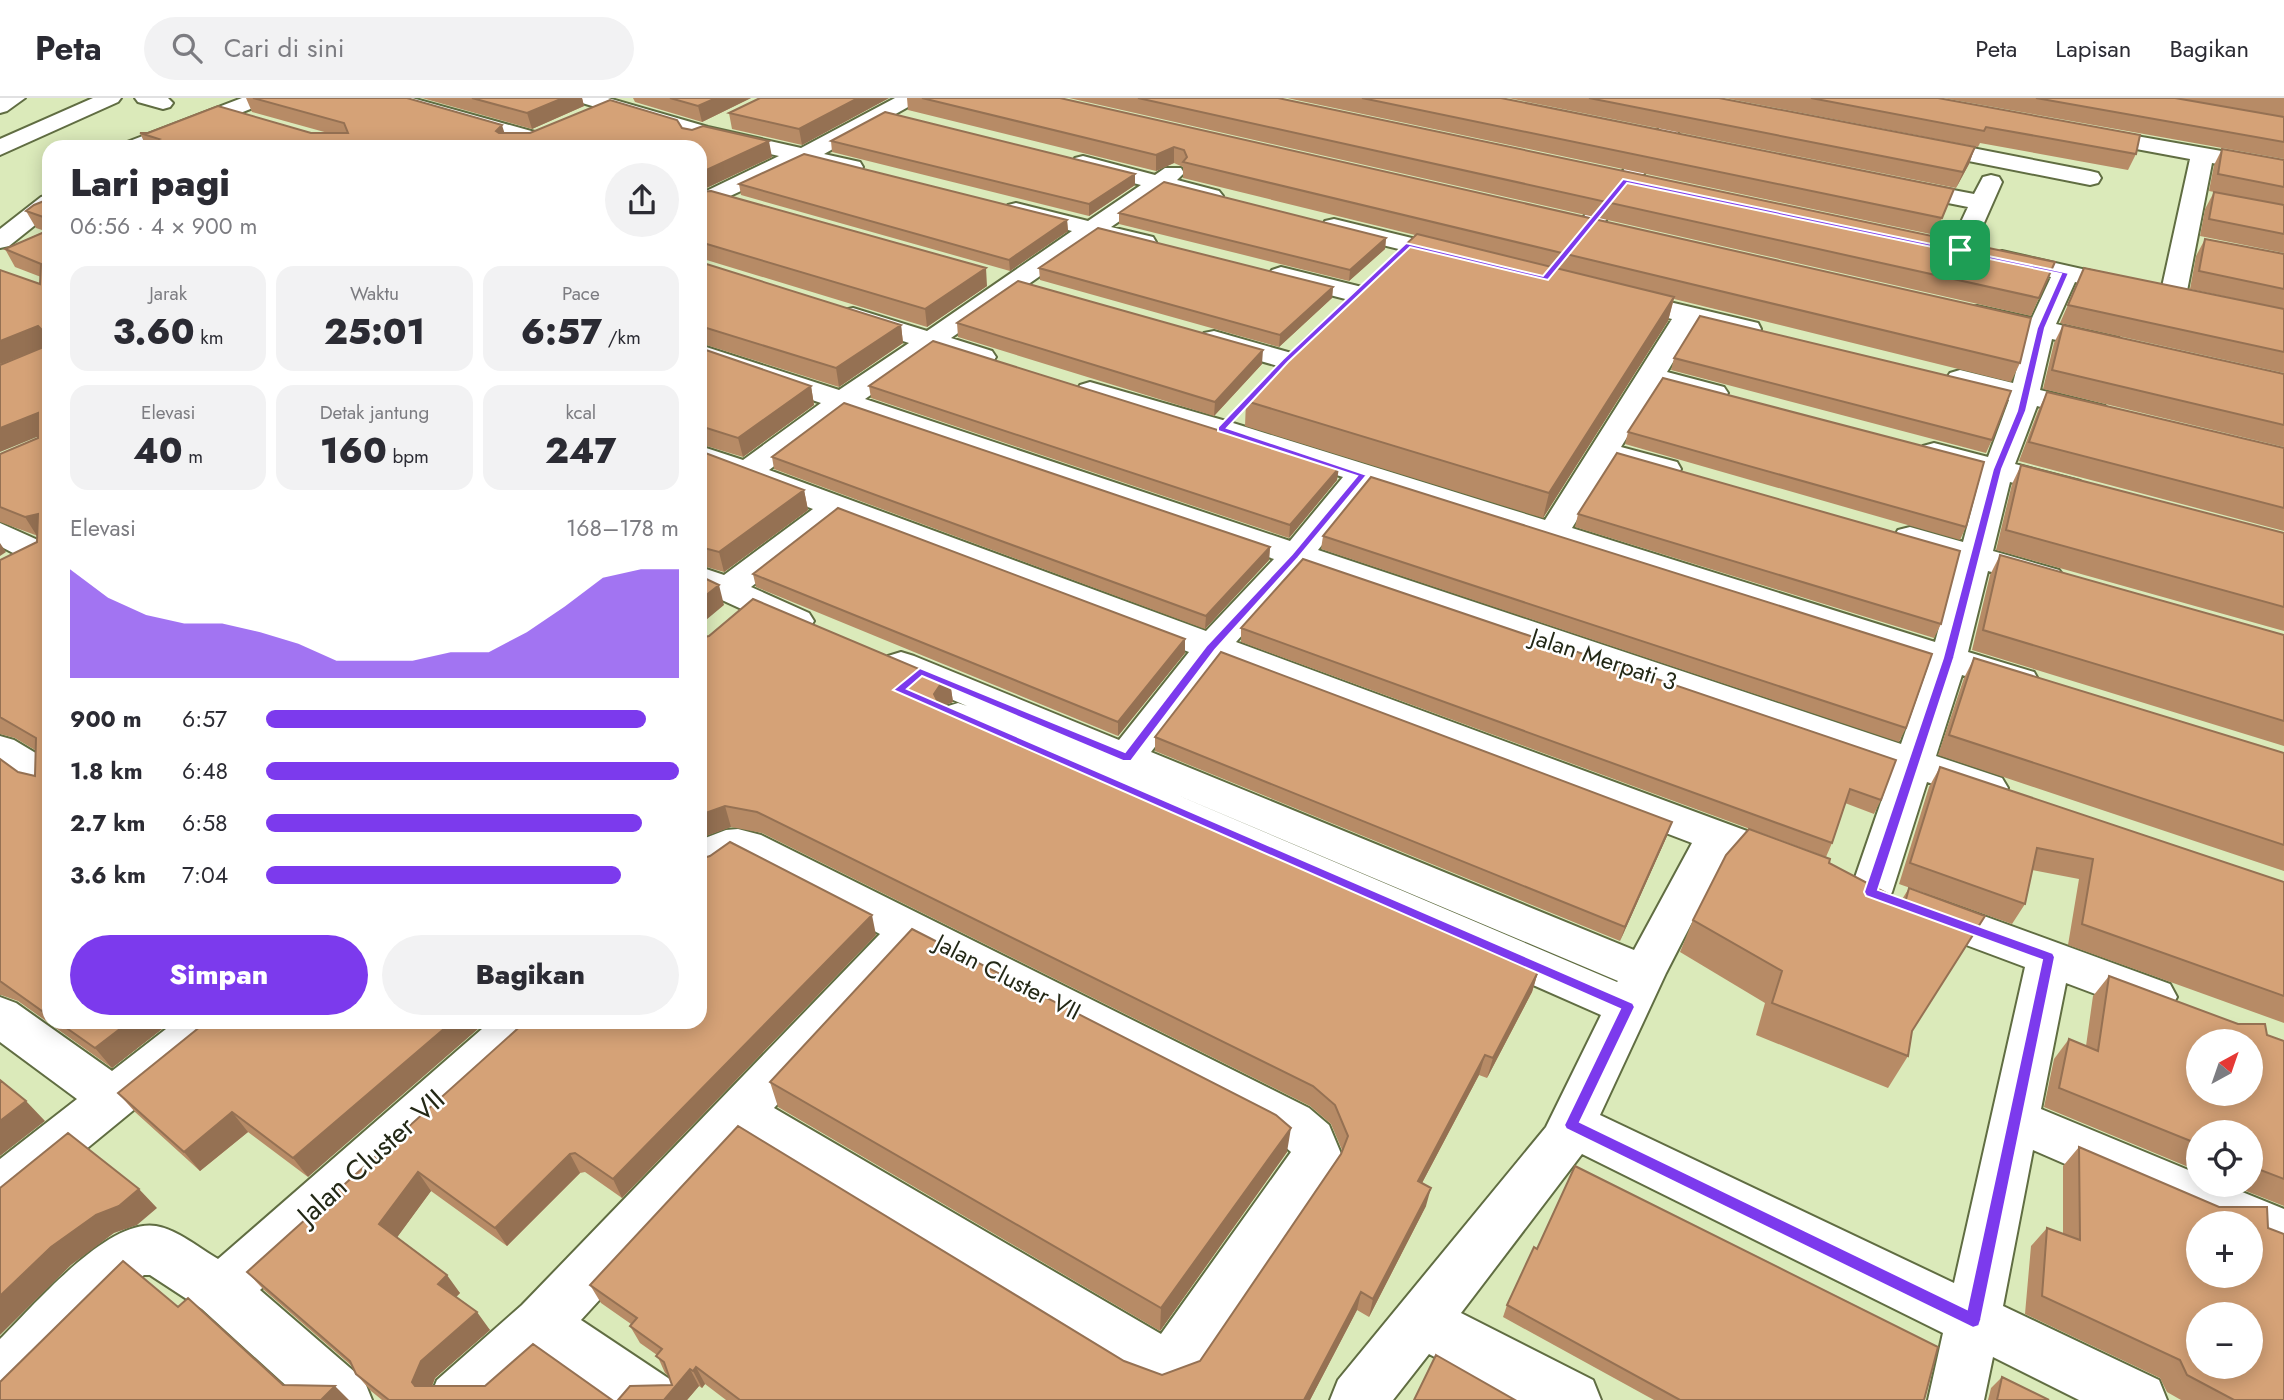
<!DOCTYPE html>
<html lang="id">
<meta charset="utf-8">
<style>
body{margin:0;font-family:Jost,sans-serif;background:#f2f2f3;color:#2b2b33;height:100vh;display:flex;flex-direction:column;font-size:26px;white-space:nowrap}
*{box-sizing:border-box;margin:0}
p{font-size:23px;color:#7c7c81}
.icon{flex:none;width:38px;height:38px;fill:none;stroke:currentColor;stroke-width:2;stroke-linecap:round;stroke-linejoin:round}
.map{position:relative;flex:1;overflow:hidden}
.sheet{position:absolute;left:42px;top:42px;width:665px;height:889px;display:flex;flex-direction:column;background:#fff;border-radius:21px;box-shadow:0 4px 18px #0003}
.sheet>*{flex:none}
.needle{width:46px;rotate:40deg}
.fabs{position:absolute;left:2186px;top:931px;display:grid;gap:14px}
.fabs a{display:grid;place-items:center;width:77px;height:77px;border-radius:50%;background:#fff;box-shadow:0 4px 18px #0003;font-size:35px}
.pin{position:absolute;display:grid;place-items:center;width:60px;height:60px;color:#fff;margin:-30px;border-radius:14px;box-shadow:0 4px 10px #0006}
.round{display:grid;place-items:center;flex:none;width:74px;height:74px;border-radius:37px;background:#f2f2f3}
.overview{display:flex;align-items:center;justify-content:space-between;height:119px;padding:0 28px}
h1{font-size:38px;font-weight:800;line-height:52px}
.stats{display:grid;grid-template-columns:repeat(3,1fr);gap:10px;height:119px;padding:7px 28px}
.stats div{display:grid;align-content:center;border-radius:18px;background:#f2f2f3;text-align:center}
.stats b{font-size:35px;font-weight:800}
.stats small{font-size:19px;font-weight:400}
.stats p{font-size:19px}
.chart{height:196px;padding:14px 28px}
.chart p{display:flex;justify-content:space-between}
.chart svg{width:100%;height:126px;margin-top:7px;fill:#7c3aed;opacity:.7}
.cta{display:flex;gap:14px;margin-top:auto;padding:14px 28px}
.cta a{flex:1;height:80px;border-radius:42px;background:#7c3aed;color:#fff;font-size:28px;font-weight:800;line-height:80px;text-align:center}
.cta a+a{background:#f2f2f3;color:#2b2b33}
ul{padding:0 28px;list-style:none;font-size:23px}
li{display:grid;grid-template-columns:112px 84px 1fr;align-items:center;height:52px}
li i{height:18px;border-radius:9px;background:#7c3aed}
header{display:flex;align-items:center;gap:42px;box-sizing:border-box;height:98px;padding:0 35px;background:#fff;border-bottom:2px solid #e1e1e2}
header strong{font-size:33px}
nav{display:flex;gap:38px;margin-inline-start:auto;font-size:24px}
.search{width:490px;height:63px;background:#f2f2f3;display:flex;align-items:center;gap:18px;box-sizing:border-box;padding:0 24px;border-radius:38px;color:#7c7c81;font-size:26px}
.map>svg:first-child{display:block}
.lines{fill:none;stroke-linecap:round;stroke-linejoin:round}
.minor-casing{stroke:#606d42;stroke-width:4}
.minor{fill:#fff;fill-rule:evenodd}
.wall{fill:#b78b66}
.shaded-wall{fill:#957153}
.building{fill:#d5a277;stroke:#957153;stroke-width:2;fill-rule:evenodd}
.route{fill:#7c3aed;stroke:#fff;stroke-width:2;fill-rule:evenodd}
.labels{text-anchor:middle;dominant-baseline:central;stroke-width:5;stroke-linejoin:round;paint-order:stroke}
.street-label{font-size:24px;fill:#232816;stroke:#fff}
.near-street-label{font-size:28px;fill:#232816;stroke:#fff}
</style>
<header>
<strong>Peta</strong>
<div class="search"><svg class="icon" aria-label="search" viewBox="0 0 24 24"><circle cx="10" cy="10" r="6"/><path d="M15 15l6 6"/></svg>Cari di sini</div>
<nav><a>Peta</a><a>Lapisan</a><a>Bagikan</a></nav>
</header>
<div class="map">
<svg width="2284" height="1302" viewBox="0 0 2284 1302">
<rect width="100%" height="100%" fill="#dbeaba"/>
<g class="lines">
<defs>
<path id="minor" d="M0,0H25L7,13L0,15Z
M93,0H121L118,4L0,57V41Z
M135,0H168L173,5L170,9L163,11L138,4Z
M242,0H271L268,4L155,49H124L127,44Z
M379,0H412L542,36L545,41L542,46L534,48L382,4Z
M576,0H608L708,29L801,50L895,0H920L917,4L824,56L860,64L863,69L860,74L852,76L803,64L700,112V96L779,58L695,39L579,4Z
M1685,0H1706L1569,167L1560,170L1551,167L1547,162L1551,157Z
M2085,29L2284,64V78L2212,65L2186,198L2182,204L2173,206L2164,204L2160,198L2190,61L2077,40L2074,35L2077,30Z
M1921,40L2090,73L2098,75L2101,80L2098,85L2090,87L1913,52L1910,47L1913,42Z
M1083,58L1155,77L1165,70H1181L1184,75L1177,82L1219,93L1223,98L1219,103L1211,105L1163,93L1111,129L1153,139L1156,144L1153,149L1144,151L1096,139L951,240L992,253L996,259L992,265L982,267L934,253L865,301L1290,443L1343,379L1080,299L1076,293L1080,287L1090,284L1233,325L1545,422L1672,221L1610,206L1606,200L1610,194L1619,192L1758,225L1761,231L1758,237L1748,239L1696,226L1667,274L1724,289L1728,295L1724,301L1714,304L1658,289L1621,349L1677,364L1681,371L1677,378L1666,380L1612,365L1572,430L1935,544L1957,463L1898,446L1894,439L1898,432L1910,429L1963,444L1981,376L1923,360L1919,354L1923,348L1934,345L1988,359L2009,302L1950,287L1946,281L1950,275L1960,272L2013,285L2026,235L1968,222L1964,216L1968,210L1977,208L2032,220L2051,179L1993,166L1989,161L1993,156L2002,153L2140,184L2144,189L2140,194L2131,197L2075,184L2056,226L2119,240L2123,246L2119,252L2109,254L2052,241L2040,292L2105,308L2110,314L2105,320L2095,323L2037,308L2015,366L2080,383L2085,390L2080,397L2069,399L2010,384L1993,453L2059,472L2064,479L2059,486L2047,489L1988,473L1968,554L2034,574L2039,583L2034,592L2021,595L1962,577L1936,658L2002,680L2008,690L2002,700L1988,704L1927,684L1892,794L1886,805L1871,810L1856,805L1850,794L1892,672L1302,470L1236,544L1801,753L1807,764L1801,775L1786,780L1726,758L1666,875L1600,1017L1954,1185L2025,869L1910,826L1904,814L1910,802L1925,797L1940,802L2170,886L2177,899L2170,912L2154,918L2066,885L2041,1011L2198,1076V1087H2225L2284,1111V1160L2250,1147V1125H2201L2033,1052L2003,1208L2159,1282L2167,1302H2079L1993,1259L1984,1302H1928L1943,1235L1582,1056L1461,1215L1593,1282L1601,1302H1515L1429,1256L1393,1302H1330L1338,1282L1546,1029L1601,917L945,627L939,618L945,609L958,605L967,608L888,574L883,566L888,558L901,554L914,558L1119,642L1189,554L840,421L751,489L809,515L814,523L809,531L797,534L785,531L700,492V469L724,477L813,411L700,368V348L743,362L821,305L700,264V247L839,292L909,245L844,224L840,218L844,212L853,210L927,233L1072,133L1008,117L1004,112L1008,107L1016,105L1088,123L1141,87L1075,70L1072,65L1075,60ZM846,314L1274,461L1206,533L769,372ZM1370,388L1929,566L1901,646L1318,452ZM1219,565L1692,745L1634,852L1151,654ZM1170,694L1618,883L1617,884Z
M1991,77L1999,79L2002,84L1972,152L1969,157L1960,159L1951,157L1948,152L1968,109L1893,94L1889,89L1893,84L1901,82L1974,96L1983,79Z
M49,97V116L9,148L0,150V131L41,99Z
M1334,121L1465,153L1468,158L1465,163L1456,165L1325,133L1322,128L1325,123Z
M1281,169L1366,190L1370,196L1366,202L1357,204L1272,182L1268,177L1272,172Z
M1214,233L1295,256L1299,262L1295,268L1285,270L1204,247L1200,241L1204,235Z
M0,425L49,447V461C30,466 17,457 0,448Z
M0,638L14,642L49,663V696L35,692L0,669Z
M738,731L761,737L1309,1010L1329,1027L1342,1058L1335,1074L1197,1279L1163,1292L1126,1278L744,1044L581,1222L671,1282L679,1302H603L544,1260L498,1302H429L437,1282L522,1207L880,836L737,762H732L715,776L700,781V742L726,732ZM916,854L1275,1040L1291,1054L1161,1236L774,1010Z
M0,899L16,905L112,973L175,924H232L225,937L18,1107L0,1114V1061L77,1001L0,944Z
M490,924H545L538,937L260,1192L364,1282L372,1302H302L202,1211L150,1177H144L134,1184L20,1300L0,1302V1241C34,1208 107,1120 156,1128C178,1132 199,1150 218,1161Z"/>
</defs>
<use href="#minor" class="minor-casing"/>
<use href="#minor" class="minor"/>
</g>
<path class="wall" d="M246,0H408L505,35L682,30L772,59L700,93V49L145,46L140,35H328L252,14Z
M422,0H582L584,8L532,31Z
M633,0H751L702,24L635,4Z
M889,0L802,47L732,31L729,15Z
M907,0H1060L2020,265L2011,284L1674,201L1668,223L1543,420L1245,328L1246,303L1415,137L1183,80V69L1174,65L1156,73L908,12Z
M1069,0H1279L2055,164L2031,218Z
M1287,0H1501L1954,91L1935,137Z
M1508,0H1719L1975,49L1969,66L1956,90Z
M1725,0H1938L2136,56L2128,72L1980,45L1978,49Z
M1943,0H2284V61Z
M831,43L1135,87L1089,118L832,54Z
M2222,51L2284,62V155L2200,138L2205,111L2214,94L2249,101L2209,93L2214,67Z
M739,86L1067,122L1068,133L1010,173L741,97Z
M700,94L987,188L927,229L700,160Z
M49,101V924H171L112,970L18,903L1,897H0V661L18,674L35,678V652L15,640L0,636V462L37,444L38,438L0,424V356L38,340V338L0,266L40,186L41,179L15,169L5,151L45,133L36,130L26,113Z
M1119,115L1386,140L1385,151L1349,183L1119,126Z
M2205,141L2284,156V211L2190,191L2196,158Z
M700,164L901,227L903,245L839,289L700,245Z
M1039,170L1333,189L1332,200L1279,249L1040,182Z
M2084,170L2284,211V275L2060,225Z
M957,225L1262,266L1214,318L958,239Z
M2063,227L2284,276V349L2043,291L2054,245Z
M700,250L811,288L814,307L743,359L700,346Z
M1674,260L1992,342L1986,355L1671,272Z
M869,288L1337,382L1289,440L871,300Z
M2047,294L2284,350V433L2019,363L2038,313Z
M1628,334L1966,429L1960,442L1625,346Z
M700,353L804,392L808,412L724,474L700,467Z
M772,359L1270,449L1269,462L1205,531L774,371Z
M2021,367L2284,435V533L1996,452L2012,386Z
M1578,416L1941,526L1934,540L1575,429Z
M1323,438L1906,630L1899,644L1321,451Z
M2000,457L2284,537V648L1972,552L1990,477Z
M1303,461L1881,702L1874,716L1845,705L1832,745L1826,759L1241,544V530Z
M753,476L1185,555L1118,638L756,489Z
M700,540L950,584L953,604L943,608L942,609L988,632L1538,874L1532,894L1487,980L1479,977L1422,1085L1426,1108L1369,1219L1357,1212L1310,1302H726L705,1286L702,1290L699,1288L687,1302H618L672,1287L669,1278L665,1275L657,1257L640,1245L630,1228L631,1226L601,1205L590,1187L1124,1263L1162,1277L1200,1263L1341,1056L1342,1052L1331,1026L1310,1008L762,735L731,729L700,740Z
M1974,560L2284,655V773L1938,657L1964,580Z
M1155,639L1667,738L1620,843L1155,653Z
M1940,669L2284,784V925L2068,847L2079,781L2032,772L2025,806L2012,826L1899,786L1929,689Z
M1829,765L1901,803L1909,790L1912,933L1908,958L1888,990L1756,937L1765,905L1680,854L1693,822Z
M876,837L622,1100L585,1074L580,1075L507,1148L431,1093L397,1139L460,1195L456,1199L490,1232L435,1280L432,1288L612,1302H382L371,1293L356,1276L353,1269L264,1192L247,1174L525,924Z
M2109,878L2284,943V1108L2231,1087H2250V1034H2198V1073L2044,1009L2054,961L2069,941L2086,948L2093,898Z
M206,924L308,1079L248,1034L200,1073L135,1014L118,995Z
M770,984L1287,1054L1160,1233L778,1009Z
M2079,1049L2268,1130L2284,1302H2181L2167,1294L2160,1280L2025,1216L2031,1148L2047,1130L2063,1136V1068Z
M1507,1207L1924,1302H1654L1503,1219Z
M2002,1279L2049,1302H1988L1991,1290Z"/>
<path class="shaded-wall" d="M563,0H582L584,8L532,31L527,15Z
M716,0H751L702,24L698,8Z
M858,0H889L802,47L799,31Z
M502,27L507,43L496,33Z
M769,43L772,59L700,93V75Z
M1174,49V65L1156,73V57Z
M1975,49L1969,66L1956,90L1963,74Z
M1135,76V87L1089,118V106Z
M1067,122L1068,133L1010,173L1009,162Z
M1386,140L1385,151L1349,183L1350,172Z
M986,170L987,188L927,229L925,211Z
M1333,189L1332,200L1279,249L1280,237Z
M1674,199L1668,223L1543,420L1549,395Z
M901,227L903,245L839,289L836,270Z
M38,228L48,247L0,266V243Z
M1263,252L1262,266L1214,318L1215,304Z
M811,288L814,307L743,359L738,340Z
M38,315L49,334L0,354V330Z
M1339,370L1337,382L1289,440L1290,427Z
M804,392L808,412L724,474L719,454Z
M38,416L37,438L25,419Z
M0,445L6,454L0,458Z
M1270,449L1269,462L1205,531L1206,518Z
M719,487L724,507L700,527V502Z
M1185,541V555L1118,638V624Z
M950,584L953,604L943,608L937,617L934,596L940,587Z
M725,708L731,729L700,740V717Z
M1672,724L1667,738L1620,843L1625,829Z
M872,817L876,837L622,1100L613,1081Z
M1538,874L1532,894L1487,980L1493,960Z
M129,924H171L112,970L95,950Z
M452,924H486L308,1079L293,1060Z
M1485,957L1479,977L1413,1102L1418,1083Z
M26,1003L45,1023L0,1058V1023Z
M232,1014L248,1034L200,1073L184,1054Z
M1291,1030L1287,1054L1160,1233L1161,1210Z
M570,1056L580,1075L507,1148L495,1130Z
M418,1074L431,1093L393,1145L379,1126Z
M1431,1090L1426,1108L1369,1219L1373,1201Z
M139,1091L157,1110L137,1127L114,1135L71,1167L0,1237V1198L51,1149L96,1117Z
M447,1177L460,1195L451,1204L438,1186Z
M1361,1194L1357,1212L1310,1302H1304Z
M477,1214L490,1232L435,1280L427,1301L412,1284L421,1263Z
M696,1269L705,1286L702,1290L693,1273Z
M690,1271L699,1288L687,1302H664Z
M335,1288L349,1302H321Z"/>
<path class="building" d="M253,0H407L502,27L496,33L499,35H530L610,2L677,22L682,30L692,32L703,28L769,43L700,75V49H138L159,41L140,35H148L218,8L311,35H348L344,25Z
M472,0H563L527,15Z
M670,0H716L698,8Z
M760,0H858L799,31L729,15Z
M922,0H1060L2031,220L2020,265L1183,64L1187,59L1184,52L1174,49L1156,57Z
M1138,0H1278L2055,164L2039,200Z
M1362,0H1501L1954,91L1942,120Z
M1589,0H1719L1975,49L1963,74Z
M1811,0H1938L2140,37L2136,56L1986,29L1984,33Z
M2036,0H2175L2284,19V44Z
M885,14L1135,76L1089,106L831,43Z
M2222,51L2284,62V89L2218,76Z
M804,56L1067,122L1009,162L739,86Z
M1164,84L1386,140L1350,172L1119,115Z
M711,93L986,170L925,211L700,144V94Z
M2214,94L2284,107V136L2209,121Z
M49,101V121L26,113L34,107Z
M1098,130L1333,189L1280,237L1039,170Z
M49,132V918L0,883V661L18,674L35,678L36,640L0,619V462L37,444L38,416L25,419L0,409V356L38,340V315L0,330V267L41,250V231L38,228L0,243V172L40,186L41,166L5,151Z
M1417,136L1674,199L1549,395L1246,303L1299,246Z
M2205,141L2284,156V191L2199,173Z
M700,164L901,227L836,270L700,228Z
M2084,170L2284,211V254L2068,207Z
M1018,183L1263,252L1215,304L957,225Z
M1700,218L2011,293L1992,342L1674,260Z
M2063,227L2284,276V327L2052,272Z
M933,243L1339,370L1290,427L869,288Z
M700,250L811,288L738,340L700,328Z
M1663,280L1984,364L1966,429L1628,334Z
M2047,294L2284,350V410L2029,344Z
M844,305L1270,449L1206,518L772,359Z
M700,353L804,392L719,454L700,449Z
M1617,355L1960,453L1941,526L1578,416Z
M2021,367L2284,435V509L2006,432Z
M1371,379L1932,556L1906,630L1323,438Z
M838,410L1185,541L1118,624L753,476Z
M2000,457L2284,537V623L1983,532Z
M1303,461L1896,662L1881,702L1850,691L1832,745L1241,530Z
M700,478L719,487L700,502Z
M753,501L950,584L940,587L934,596L940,608L987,629L986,632L1538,874L1493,960L1485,957L1418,1083L1431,1090L1373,1201L1361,1194L1304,1302H740L696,1269L693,1273L690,1271L664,1302H618L630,1288L672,1287L664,1264L656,1258L662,1251L630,1228L637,1220L590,1187L738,1028L1124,1263L1162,1277L1200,1263L1341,1056L1348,1038L1335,1007L1313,988L757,714L725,708L700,717V540L709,538Z
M1221,554L1672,724L1625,829L1155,639Z
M1974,560L2284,655V747L1949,637Z
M1940,669L2284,784V898L2082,826L2093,761L2037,750L2025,806L1910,765Z
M1749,731L1830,761L1829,765L1905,805L1909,790L1985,818L1912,933L1908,958L1772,905L1782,873L1693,822L1726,757Z
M730,744L872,817L613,1081L575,1055L570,1056L495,1130L418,1074L379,1126L447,1177L438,1186L477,1214L421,1263L412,1284L415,1288H485L533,1246L612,1302H389L356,1276L350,1263L247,1174L525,924H700V761L710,758Z
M912,831L1276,1017L1291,1030L1161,1210L770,984Z
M2109,878L2238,926H2265L2267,937L2284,943V1081L2250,1068V1034H2198V1046L2059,990L2069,941L2098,953ZM2198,943H2250V996H2198Z
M58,924H129L95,950Z
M206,924H452L293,1060L232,1014L184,1054L118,995Z
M0,982L26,1003L0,1023Z
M68,1035L139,1091L119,1108L96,1117L51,1149L0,1198V1090Z
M2079,1049L2219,1109H2267L2268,1130L2284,1136V1302H2234L2187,1277L2180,1262L2042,1198L2047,1130L2080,1142ZM2198,1125H2250V1178H2198ZM2198,1216H2250V1269H2198Z
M1575,1068L1938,1249L1924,1302H1680L1507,1207L1534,1149L1537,1151Z
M123,1163L178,1209L188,1200L283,1287L335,1288L321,1302H0V1284Z
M1436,1257L1515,1302H1414Z
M2002,1279L2049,1302H1997Z"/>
<path class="route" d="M1623,81L2069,175L2045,230L2026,313L2002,371L1954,560L1878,792L2053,855L2055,859L1981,1222L1979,1228L1973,1230L1566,1031L1564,1027L1620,911L893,592L920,570L1125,654L1207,547L1292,456L1357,378L1218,333V329L1283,261L1406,145L1543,178ZM1627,85L2061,176L2037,230L2017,313L1993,371L1943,560L1864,794L1866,798L2042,862L1967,1211L1580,1024L1635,909L1633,905L907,591L922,578L1123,663H1131L1215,552L1298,460L1367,377L1227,330L1288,264L1410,149L1548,182Z"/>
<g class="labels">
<g class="street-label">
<text transform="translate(1604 561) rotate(18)">Jalan Merpati 3</text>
<text transform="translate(1008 879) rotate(27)">Jalan Cluster VII</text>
</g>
<g class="near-street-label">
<text transform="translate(371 1059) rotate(-42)">Jalan Cluster VII</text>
</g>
</g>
</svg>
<div class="fabs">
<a><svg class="needle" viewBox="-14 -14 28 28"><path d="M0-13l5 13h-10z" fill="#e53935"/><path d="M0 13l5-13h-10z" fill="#7c7c81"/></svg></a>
<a><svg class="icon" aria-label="locate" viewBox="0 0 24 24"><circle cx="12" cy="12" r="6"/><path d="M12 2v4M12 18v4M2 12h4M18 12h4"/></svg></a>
<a>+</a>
<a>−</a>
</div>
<div class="pin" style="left:1960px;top:152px;background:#1e9e55"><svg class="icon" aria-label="arrive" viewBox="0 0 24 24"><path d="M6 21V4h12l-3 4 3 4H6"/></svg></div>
<section class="sheet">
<div class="overview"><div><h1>Lari pagi</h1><p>06:56 · 4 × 900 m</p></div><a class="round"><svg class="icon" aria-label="share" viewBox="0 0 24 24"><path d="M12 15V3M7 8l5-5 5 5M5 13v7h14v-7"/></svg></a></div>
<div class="stats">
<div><p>Jarak</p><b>3.60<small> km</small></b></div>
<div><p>Waktu</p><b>25:01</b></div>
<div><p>Pace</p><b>6:57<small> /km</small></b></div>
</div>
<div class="stats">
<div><p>Elevasi</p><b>40<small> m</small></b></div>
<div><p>Detak jantung</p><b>160<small> bpm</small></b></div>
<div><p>kcal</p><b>247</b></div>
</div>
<div class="chart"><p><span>Elevasi</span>168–178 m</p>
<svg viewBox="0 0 160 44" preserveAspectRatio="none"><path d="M0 44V6L10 16L20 22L30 25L40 25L50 28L60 32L70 38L80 38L90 38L100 35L110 35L120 28L130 19L140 9L150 6L160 6V44z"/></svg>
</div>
<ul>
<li><b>900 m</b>6:57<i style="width:92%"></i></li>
<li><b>1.8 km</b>6:48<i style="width:100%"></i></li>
<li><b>2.7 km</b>6:58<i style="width:91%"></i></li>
<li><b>3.6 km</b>7:04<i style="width:86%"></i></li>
</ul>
<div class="cta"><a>Simpan</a><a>Bagikan</a></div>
</section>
</div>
